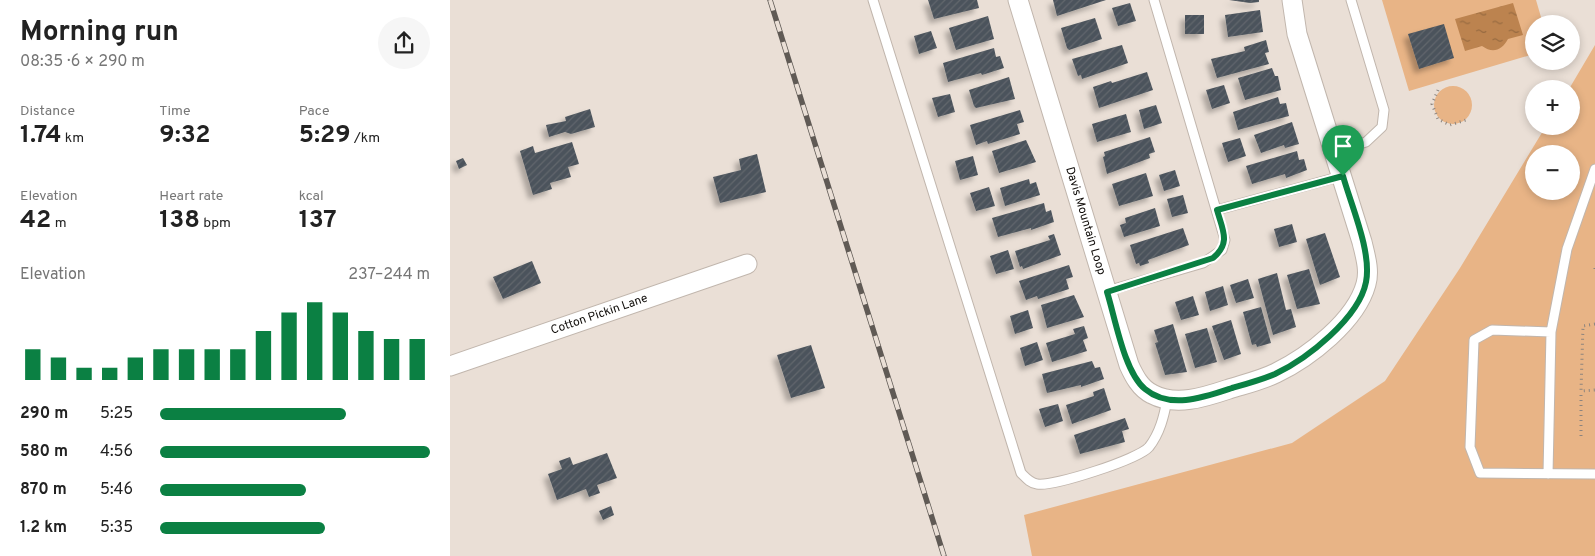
<!DOCTYPE html>
<meta charset="utf-8">
<style>
body{margin:0;font-family:Overpass,sans-serif;background:#f6f6f6;color:#222;height:100vh;display:flex;flex-direction:column;font-size:19px;white-space:nowrap}
*{box-sizing:border-box;margin:0}
p{font-size:16px;color:#767676}
.icon{flex:none;width:28px;height:28px;fill:none;stroke:currentColor;stroke-width:2;stroke-linecap:round;stroke-linejoin:round}
.map{position:relative;flex:1;overflow:hidden}
.panel{display:flex;flex-direction:column;background:#fff;width:450px}
.panel>*{flex:none}
.controls{position:absolute;left:1075px;top:15px;display:grid;gap:10px}
.controls a{display:grid;place-items:center;width:55px;height:55px;border-radius:50%;background:#fff;box-shadow:0 2px 8px #0003;font-size:25px}
.pin{position:absolute;display:grid;place-items:center;width:42px;height:42px;color:#fff;margin:-51px -21px;border-radius:50% 50% 50% 0;rotate:-45deg;box-shadow:0 0 5px #0007}
.pin .icon{rotate:45deg}
.round{display:grid;place-items:center;flex:none;width:52px;height:52px;border-radius:26px;background:#f6f6f6}
.head{display:flex;align-items:center;justify-content:space-between;height:85px;padding:0 20px}
h1{font-size:28px;font-weight:700;line-height:38px}
.metrics{display:grid;grid-template-columns:repeat(3,1fr);gap:8px;height:85px;padding:5px 20px}
.metrics div{display:grid;align-content:center}
.metrics b{font-size:25px;font-weight:700}
.metrics small{font-size:14px;font-weight:400}
.metrics p{font-size:14px}
.chart{height:140px;padding:10px 20px}
.chart p{display:flex;justify-content:space-between}
.chart svg{width:100%;height:90px;margin-top:5px;stroke:#0b8043;stroke-width:6}
ul{padding:0 20px;list-style:none;font-size:16px}
li{display:grid;grid-template-columns:80px 60px 1fr;align-items:center;height:38px}
li i{height:12px;border-radius:6px;background:#0b8043}
main{display:flex;flex:1;min-height:0}
.map>svg:first-child{display:block}
.green{fill:#e8b486;fill-rule:evenodd}
.water{fill:url(#water-ripples)}
.building{fill:url(#building-hatch);filter:url(#shadow)}
.lines{fill:none;stroke-linecap:round;stroke-linejoin:round}
.lane-casing{stroke:#c1b6ad;stroke-width:11}
.street-casing{stroke:#c1b6ad;stroke-width:21}
.path{stroke:#8c847e;stroke-width:3;stroke-dasharray:1 4;stroke-linecap:butt}
.lane{stroke:#fff;stroke-width:9}
.street{stroke:#fff;stroke-width:19}
.rail-casing{stroke:#605a55;stroke-width:5.5}
.rail{stroke:#eadfd6;stroke-width:4;stroke-dasharray:11;stroke-linecap:butt}
.route-casing{stroke:#fff;stroke-width:10}
.route{stroke:#0b8043;stroke-width:6}
.labels{text-anchor:middle;dominant-baseline:central;stroke-width:5;stroke-linejoin:round;paint-order:stroke}
.street-label{font-size:12px;fill:#0f0c09;stroke:#eadfd6}
</style>
<main>
<section class="panel">
<div class="head"><div><h1>Morning run</h1><p>08:35 · 6 × 290 m</p></div><a class="round"><svg class="icon" aria-label="share" viewBox="0 0 24 24"><path d="M12 15V3M7 8l5-5 5 5M5 13v7h14v-7"/></svg></a></div>
<div class="metrics">
<div><p>Distance</p><b>1.74<small> km</small></b></div>
<div><p>Time</p><b>9:32</b></div>
<div><p>Pace</p><b>5:29<small> /km</small></b></div>
</div>
<div class="metrics">
<div><p>Elevation</p><b>42<small> m</small></b></div>
<div><p>Heart rate</p><b>138<small> bpm</small></b></div>
<div><p>kcal</p><b>137</b></div>
</div>
<div class="chart"><p><span>Elevation</span>237–244 m</p>
<svg viewBox="0 0 160 44" preserveAspectRatio="none"><path d="M5 44V29M15 44V33M25 44V38M35 44V38M45 44V33M55 44V29M65 44V29M75 44V29M85 44V29M95 44V20M105 44V11M115 44V6M125 44V11M135 44V20M145 44V24M155 44V24"/></svg>
</div>
<ul>
<li><b>290 m</b>5:25<i style="width:69%"></i></li>
<li><b>580 m</b>4:56<i style="width:100%"></i></li>
<li><b>870 m</b>5:46<i style="width:54%"></i></li>
<li><b>1.2 km</b>5:35<i style="width:61%"></i></li>
</ul>
</section>
<div class="map">
<svg width="1145" height="556" viewBox="0 0 1145 556">
<defs>
<pattern id="water-ripples" width="26" height="14" patternUnits="userSpaceOnUse" patternTransform="scale(1.25)"><rect width="26" height="14" fill="#bc834f"/><path d="M2 4q2-2 4 0t4 0M15 11q2-2 4 0t4 0" fill="none" stroke="#976a40"/></pattern>
<pattern id="building-hatch" width="6" height="6" patternUnits="userSpaceOnUse" patternTransform="scale(1.25)"><rect width="6" height="6" fill="#4b535b"/><path d="M-1 1l2-2M0 6l6-6M5 7l2-2" fill="none" stroke="#61676d"/></pattern>
<filter id="shadow"><feDropShadow dx="-4.5" dy="4.5" stdDeviation="2.5" flood-color="#0004"/></filter>
</defs>
<rect width="100%" height="100%" fill="#eadfd6"/>
<path class="green" d="M932,0H1086L1093,24H1084V54L959,91Z
M1145,45V556H582L574,515L842,443L935,381L1010,268L1096,126H1121V89H1119ZM1084,154H1121V191H1084Z
M984 105a19 19 0 1 1 38 0a19 19 0 1 1-38 0Z"/>
<path class="water" d="M1063,3L1073,35L1058,39C1052,50 1043,54 1032,46L1015,51L1005,19Z"/>
<path class="building" d="M478,0H527L529,8L484,19Z
M603,0H656L607,16Z
M779,0H809V2L800,3Z
M680,3L686,21L668,26L662,8Z
M810,10L813,32L778,37L775,15Z
M735,15H754V34H735Z
M538,16L544,39L506,50L499,28Z
M645,18L652,39L619,50L617,48L611,28Z
M994,24L1004,58L969,69L958,34Z
M481,31L487,48L469,54L464,36Z
M816,40L819,52L815,53L819,64L767,78L761,59L795,51L794,47Z
M672,45L678,63L632,79L631,75L628,76L622,59Z
M544,48L546,57L550,56L554,68L532,75L531,73L498,82L493,63Z
M822,68L825,76H828L831,90L795,100L788,78Z
M697,72L703,90L649,108L643,87L661,81L662,83Z
M559,77L565,99L526,108L524,106L519,90Z
M774,85L780,103L762,109L756,90Z
M500,94L505,112L488,117L482,98Z
M828,97L830,104L836,103L839,116L788,130L783,112Z
M706,105L712,123L694,129L689,110Z
M140,109L145,127L121,134L115,132L99,137L96,125L116,121L115,117Z
M570,110L574,122L567,124L570,134L538,144L537,141L526,145L520,125Z
M676,114L681,132L647,142L642,124Z
M842,122L849,144L835,148L834,145L811,153L804,135Z
M700,137L705,152L699,154L700,158L657,174L653,157L655,156L654,152Z
M790,138L796,156L778,162L772,143Z
M576,140L586,162L549,173L542,151Z
M122,142L129,164L118,167L121,177L100,183L102,189L83,195L70,151L83,146L85,153Z
M847,151L849,160L854,159L857,170L836,178L835,174L802,184L796,166Z
M307,154L316,192L270,203L263,177L291,170L289,159Z
M523,156L528,175L510,180L505,161Z
M13,158L17,165L9,169L6,161Z
M725,170L730,186L714,191L709,175Z
M696,173L703,196L669,206L662,184Z
M579,179L580,184L586,182L590,195L555,206L550,188Z
M539,187L545,206L526,211L520,193Z
M733,195L738,213L722,217L717,199Z
M594,203L596,212L601,210L604,222L581,230V228L548,237L542,218Z
M705,208L710,226L674,237L670,225L676,223L675,218Z
M842,224L847,242L829,247L824,229Z
M733,228L739,245L698,260L699,263L690,266L689,263L686,264L680,245Z
M875,233L890,277L870,285L856,239Z
M604,234L611,255L573,269L572,266L570,267L565,251L600,240L598,236Z
M558,250L564,269L546,274L540,256Z
M82,261L91,283L53,299L43,277Z
M619,265L623,277L616,279L619,289L588,299L587,296L576,300L569,281Z
M859,269L870,304L847,309L837,275Z
M827,273L836,310L841,309L846,327L823,335L808,279Z
M798,279L804,298L786,303L780,285Z
M773,286L778,305L760,311L755,292Z
M624,295L634,317L597,328L591,305Z
M743,296L749,315L731,320L725,302Z
M811,307L821,343L807,347L806,344L802,345L793,312Z
M578,310L583,328L565,334L560,316Z
M781,320L791,354L774,360L762,326Z
M723,324L737,372L715,375L705,343L708,342L704,330Z
M634,326L638,338L633,340L637,351L602,362L596,343L625,334L623,329Z
M757,328L767,362L745,368L735,334Z
M587,342L593,360L575,366L570,348Z
M361,345L375,388L341,398L327,355Z
M642,361L645,368L650,367L654,379L631,387V385L597,393L592,374Z
M654,388L661,410L622,424L616,405L644,396L643,392Z
M608,404L613,421L595,427L589,409Z
M675,418L679,429L672,431L675,442L630,454L624,435Z
M157,453L167,478L147,485L150,493L139,497L136,489L107,500L98,474L112,469L109,461L120,457L123,465Z
M161,506L164,515L153,520L149,511Z"/>
<g class="lines">
<defs>
<path id="lane" d="M423,0L571,473C576,478 580,483 587,484C603,487 689,459 699,447C710,433 714,416 717,400
M884,152L916,142L932,127L934,110L901,0
M767,210L892,176
M657,291L753,263L772,250L775,240L704,0
M1101,332L1117,249L1145,169
M1098,474L1101,332L1042,330L1024,340L1020,447L1030,473L1145,474"/>
<g id="street">
<path id="s1" d="M568,0L679,365C684,376 690,388 702,394C726,407 755,397 779,389C795,384 812,380 826,373C859,357 906,321 916,284C920,270 915,255 912,242L847,34L842,0"/>
<path id="s2" d="M0,366L297,264"/>
</g>
</defs>
<use href="#lane" class="lane-casing"/>
<use href="#street" class="street-casing"/>
<path class="path" d="M988,90L982,104L988,119L1000,125L1016,120
M1145,268V272
M1145,324L1133,326L1131,391L1145,390
M1131,436V391"/>
<use href="#lane" class="lane"/>
<use href="#street" class="street"/>
<defs>
<path id="rail" d="M320,0L494,556"/>
</defs>
<use href="#rail" class="rail-casing"/>
<use href="#rail" class="rail"/>
</g>
<g class="lines">
<defs>
<path id="route" d="M893,176C901,205 922,252 916,282C909,318 857,359 825,374C811,380 796,384 782,388C755,397 720,410 695,389C674,372 665,317 657,292L763,258C781,243 773,231 767,210Z"/>
</defs>
<use href="#route" class="route-casing"/>
<use href="#route" class="route"/>
</g>
<g class="labels">
<g class="street-label">
<text stroke="none"><textPath href="#s1" startOffset="231">Davis Mountain Loop</textPath></text>
<text stroke="none"><textPath href="#s2" startOffset="158">Cotton Pickin Lane</textPath></text>
</g>
</g>
</svg>
<div class="controls">
<a><svg class="icon" aria-label="layers" viewBox="0 0 24 24"><path d="M12 4l9 5-9 5-9-5zM3 14l9 5 9-5"/></svg></a>
<a>+</a>
<a>−</a>
</div>
<div class="pin" style="left:893px;top:176px;background:#1e9e55"><svg class="icon" aria-label="arrive" viewBox="0 0 24 24"><path d="M6 21V4h12l-3 4 3 4H6"/></svg></div>
</div>
</main>
